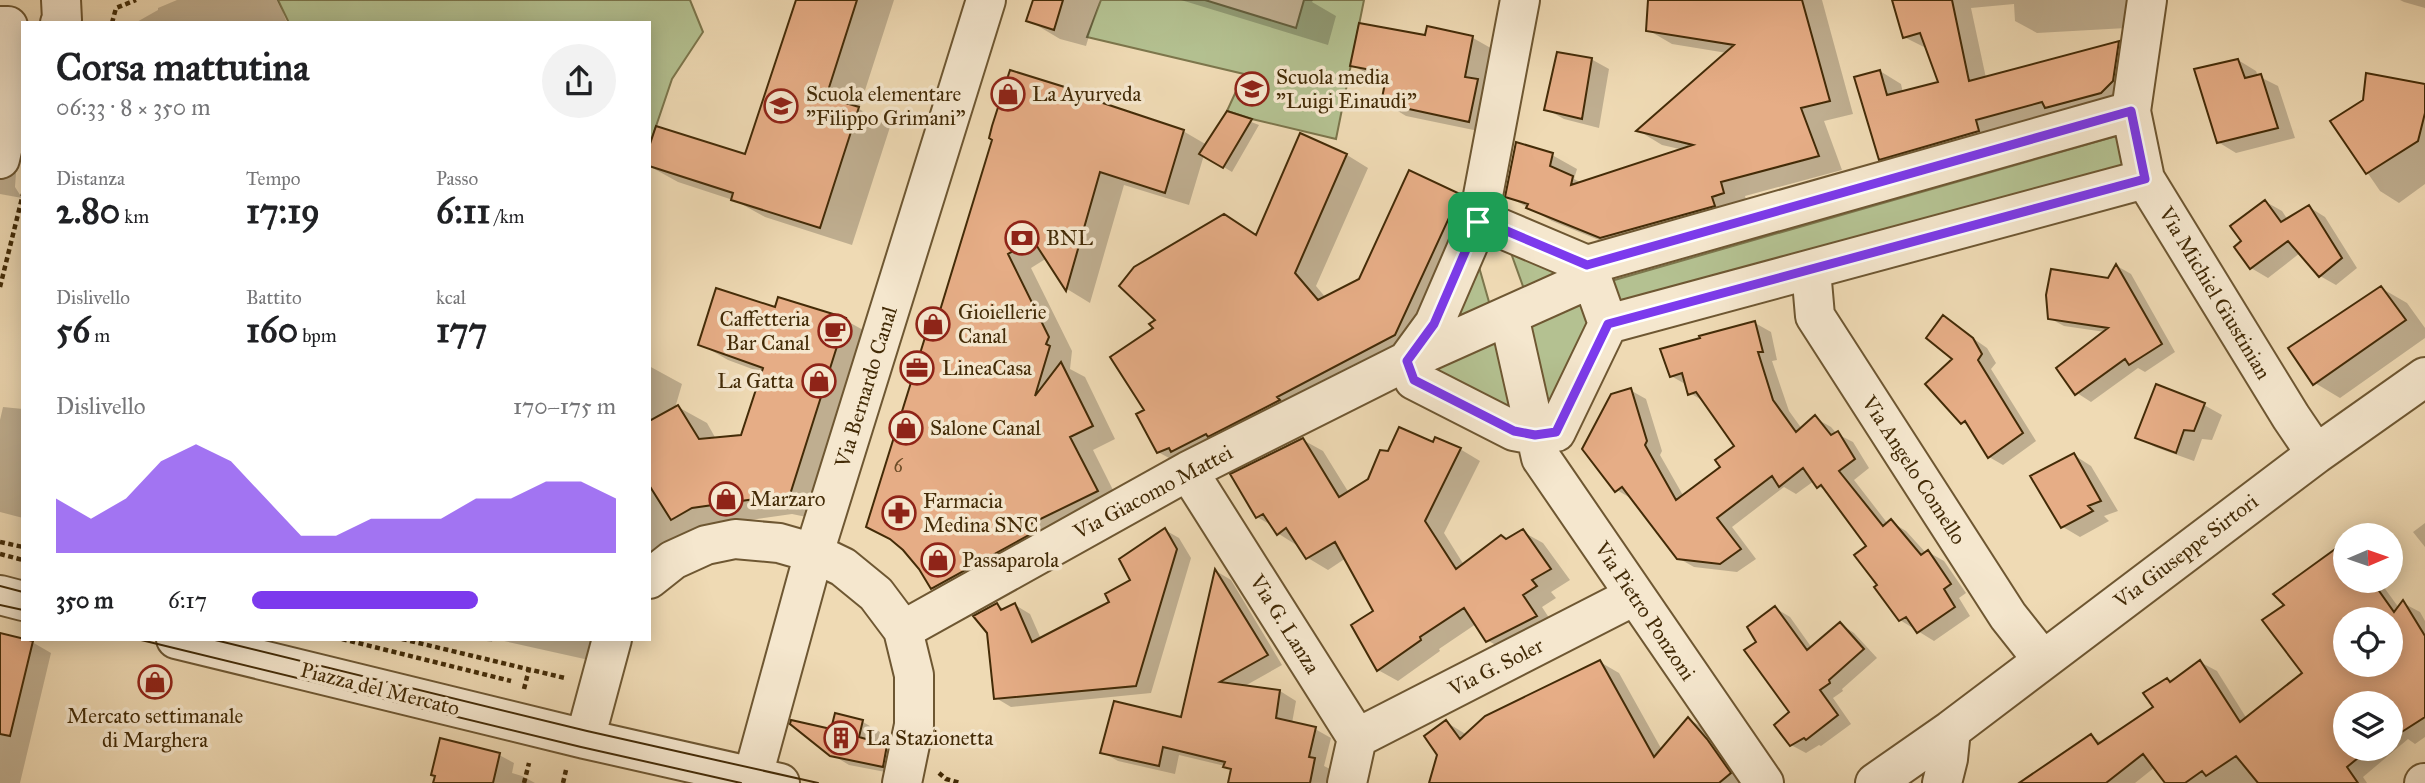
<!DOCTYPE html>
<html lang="it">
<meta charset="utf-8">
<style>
body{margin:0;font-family:"IM FELL Great Primer",serif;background:#f2f2f2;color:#202124;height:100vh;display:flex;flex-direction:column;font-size:26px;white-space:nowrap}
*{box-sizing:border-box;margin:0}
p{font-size:23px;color:#757577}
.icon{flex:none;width:38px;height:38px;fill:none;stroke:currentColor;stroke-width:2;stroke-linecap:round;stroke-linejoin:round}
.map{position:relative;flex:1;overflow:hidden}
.side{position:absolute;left:21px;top:21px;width:630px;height:620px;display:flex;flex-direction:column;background:#fff;border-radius:0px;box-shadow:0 4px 18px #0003}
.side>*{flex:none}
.needle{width:46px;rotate:88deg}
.fabs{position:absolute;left:2333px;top:523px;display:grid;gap:14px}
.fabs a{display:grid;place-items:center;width:70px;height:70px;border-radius:50%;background:#fff;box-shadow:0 4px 18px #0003;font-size:35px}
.pin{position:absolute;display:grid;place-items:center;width:60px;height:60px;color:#fff;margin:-30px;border-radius:14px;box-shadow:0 4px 10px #0006}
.round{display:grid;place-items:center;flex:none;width:74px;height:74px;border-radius:37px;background:#f2f2f2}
.head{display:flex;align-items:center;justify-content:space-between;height:119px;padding:0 35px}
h1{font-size:38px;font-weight:800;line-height:52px}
.stats{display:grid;grid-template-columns:repeat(3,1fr);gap:10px;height:119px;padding:7px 35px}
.stats div{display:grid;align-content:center}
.stats b{font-size:35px;font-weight:800}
.stats small{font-size:19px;font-weight:400}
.stats p{font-size:19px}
.chart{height:196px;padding:14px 35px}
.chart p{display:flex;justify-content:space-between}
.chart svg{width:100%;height:126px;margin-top:7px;fill:#7c3aed;opacity:.7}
ul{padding:0 35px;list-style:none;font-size:23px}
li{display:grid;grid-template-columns:112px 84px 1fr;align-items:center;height:52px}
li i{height:18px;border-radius:9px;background:#7c3aed}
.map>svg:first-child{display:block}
.green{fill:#b4c191;stroke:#7c764c;stroke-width:2}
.shadow{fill:#0003;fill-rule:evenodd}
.building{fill:#e6ad86;stroke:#432b07;stroke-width:2;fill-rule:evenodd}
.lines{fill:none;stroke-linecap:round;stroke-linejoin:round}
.minor-casing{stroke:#6e5732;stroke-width:42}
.path{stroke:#432b07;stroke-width:4.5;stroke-dasharray:5 3.5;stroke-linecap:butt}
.minor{stroke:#f5e7ce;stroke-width:38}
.tram{stroke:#432b07;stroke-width:2}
.route-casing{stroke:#fff;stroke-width:14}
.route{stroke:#7c3aed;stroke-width:9}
.labels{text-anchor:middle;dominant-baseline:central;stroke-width:7;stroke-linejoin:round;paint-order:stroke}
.number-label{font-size:18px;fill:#6c4c27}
.poi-label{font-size:21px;fill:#432b07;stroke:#f5e7ce;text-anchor:start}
.street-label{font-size:21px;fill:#432b07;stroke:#f5e7ce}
</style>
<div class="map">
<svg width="2425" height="783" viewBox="0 0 2425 783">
<rect width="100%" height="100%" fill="#efdab4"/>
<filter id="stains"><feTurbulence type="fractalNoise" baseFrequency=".00286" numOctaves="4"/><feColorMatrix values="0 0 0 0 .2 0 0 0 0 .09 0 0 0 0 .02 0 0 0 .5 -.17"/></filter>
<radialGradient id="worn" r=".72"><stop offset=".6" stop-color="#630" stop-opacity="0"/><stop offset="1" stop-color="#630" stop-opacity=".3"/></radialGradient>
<path class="green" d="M278,0H690L703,32L672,79L649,147V23H289Z
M1101,0H1205L1296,28L1304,0H1364L1336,139L1252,119L1227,111L1244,74L1087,37Z
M2120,135L2128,164L1620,309L1611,281Z
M1507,242L1564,269L1524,289Z
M1475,253L1491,309L1450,325Z
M1580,294L1592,333L1550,413L1528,319Z
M1499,334L1519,420L1425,370Z"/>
<path class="shadow" d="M177,0H278L287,23H135L158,10V8Z
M797,0H894L859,109L890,127L852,245L765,217L736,201L678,182L649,166L746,156Z
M1034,0H1100L1086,46L1060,39L1028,20Z
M1181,0H1313L1312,2L1336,16L1328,45Z
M1650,0H1822L1853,114L1824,121L1842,170L1745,196L1748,206L1626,251L1552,221L1507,196L1552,155L1577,169L1574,179L1582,183L1684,150L1662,145L1639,131L1727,53L1672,44L1648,30Z
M1894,0H2150L2144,27L2037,33L2015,21L2014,4L1971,8L1986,78L2119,43L2140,55L2133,93L1902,171L1880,158V71L1901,84L1903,93L1940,83L1928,49L1904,37Z
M2400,0H2425V8L2404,2Z
M1428,28L1473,38L1496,51L1493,134L1406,116L1383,102L1387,81L1376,79L1352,65L1426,37ZM1376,69L1396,73L1395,77L1376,73Z
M1591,59L1609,69L1599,128L1564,119L1546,109Z
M2238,60L2256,71L2258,76L2278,86L2295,138L2236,153L2218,142Z
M1012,72L1183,131L1207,145L1228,113L1259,125L1232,172L1204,155L1189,205L1124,185L1090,303L1067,289L1047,258L1031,268L1072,351L1070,369L1085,377L1115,439L1093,450L1120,504L956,602L932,588L940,319L994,139Z
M2425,85V184L2399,203L2380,191L2332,121L2364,101Z
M1301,135L1347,155L1368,168L1316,286L1326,298L1360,280L1459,195L1481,208L1417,347L1180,464L1158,452L1147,411L1155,329L1257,236Z
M0,164L16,173L15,187L22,198L0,194Z
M2266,202L2282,211L2288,220L2309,207L2325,217L2357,268L2336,285L2320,276L2300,253L2268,278L2251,268L2236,247L2243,242Z
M2117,266L2131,274L2175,352L2145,372L2138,368L2091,402L2077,393L2105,332L2064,326L2049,318L2109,280Z
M2381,288L2407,303L2425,328V338L2340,398L2315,383Z
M777,309L845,320L874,336L816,519L792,514L722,524L701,535L691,529L656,564L649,574V366L682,384L675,408L678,407L707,423L716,439L742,436L763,373L728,360L700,344Z
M1944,318L1987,348L1996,363L1991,369L2036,441L2003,465L1989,457L1971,427L1962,422L1955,359Z
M1755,323L1771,332L1777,360L1772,361L1789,411L1802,429L1815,418L1831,427L1837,434L1853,442L1869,468L1854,480L1888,524L1891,522L1906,531L1926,553L1928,552L1944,561L1966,593L1959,598L1970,616L1934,641L1900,620L1879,586L1868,546L1829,492L1818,486L1814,481L1796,494L1784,487L1732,527L1756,559L1737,572L1694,567L1678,558L1632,499L1617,490L1630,390L1646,399L1662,451L1660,455L1684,497L1723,467L1736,446L1705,402L1690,393L1687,385L1671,376Z
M2157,387L2204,405L2222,415L2212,440L2202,439L2194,461L2155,447L2137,437Z
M3,407L23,409V518L0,512V420Z
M1303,440L1323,451L1349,493L1369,480L1389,453L1434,445L1460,449L1480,461L1444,533L1464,565L1523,532L1543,543L1570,580L1551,592L1556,598L1542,607L1555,627L1508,652L1487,640L1476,624L1439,649L1440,651L1398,681L1378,670L1376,611L1346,558L1328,570L1308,558L1298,546L1279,534L1273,526L1257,517Z
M2074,455L2091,466L2118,511L2104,516L2109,521L2080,537L2063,527Z
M2425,523V547L2413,532Z
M1165,530L1179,538L1191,558L1151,693L1011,707L996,698L997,605L1006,610L1015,605L1030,614L1041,639L1111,603L1132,581Z
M2345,551V581H2375L2383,586L2399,608L2403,603L2420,612L2425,621V737L2415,744L2408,739L2363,777L2367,783H2167L2155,767L2135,783H2022L2091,736L2103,743L2156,708L2167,680L2172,683L2200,662L2217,671L2247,719L2305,673L2286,605ZM2345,620H2390V665H2345ZM2345,704H2390V749H2345Z
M1216,571L1231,580L1282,665L1243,687L1280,691L1296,701L1292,723L1315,729L1331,738L1324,766L1330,769L1327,783H1230L1233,770L1225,766L1179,755L1175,774L1118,761L1102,752L1182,719Z
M1775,608L1790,617L1812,648L1840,624L1854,633L1877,658L1842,689L1843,691L1833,698L1851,724L1821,746L1819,745L1806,753L1791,745V712L1758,642Z
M0,634L32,642L51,653L20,783H0Z
M475,639H493L492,642Z
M495,639H606L598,662Z
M1600,662L1619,673L1662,750L1688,719L1704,728L1746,783H1576Z
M836,716L863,722L880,732L877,744L905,757L901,775L849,765L831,754Z
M1446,722L1467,735L1547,783H1430Z
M499,755L514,763L512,773L522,776L535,783H434Z"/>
<path class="building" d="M796,0H857L826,97L859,107L820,228L731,200L733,193L649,166V147L656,126L745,154Z
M1033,0H1063L1054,30L1026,21Z
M1648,0H1802L1830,101L1801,108L1819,156L1721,182L1724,193L1712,197L1715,206L1600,238L1526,208L1528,204L1505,197L1516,142L1553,153L1550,166L1573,176L1571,185L1693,145L1636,131L1734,45L1646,31Z
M1892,0H1952L1969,81L2119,41L2113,81L2101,93L2045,108L2042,102L1976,120L1979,131L1879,160L1854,77L1880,70L1887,95L1938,82L1920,33L1903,38Z
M1359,23L1425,35L1427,26L1473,36L1465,77L1478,79L1469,122L1381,103L1387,73L1350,66Z
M1557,52L1592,58L1582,119L1544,110Z
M2238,59L2245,78L2261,74L2278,128L2217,143L2194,69Z
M1010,70L1071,89L1070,92L1184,130L1165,193L1100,172L1066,291L1033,240L1008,254L1049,337L1046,344L1050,346L1035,396L1061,362L1093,426L1070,437L1098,491L1026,526L1031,534L931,589L919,569L903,550L890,539L866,527L932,315L938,317L992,140L989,138L992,126Z
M2366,73L2425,84V113L2418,141L2366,174L2330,121L2363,100Z
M1227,111L1252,119L1223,168L1199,154Z
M1300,133L1347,154L1295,273L1318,300L1359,279L1409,170L1460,194L1395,335L1277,397L1280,400L1208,437L1206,434L1171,452L1169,448L1157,453L1136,414L1144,410L1110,357L1153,328L1149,324L1155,320L1119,286L1134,267L1224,214L1256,235Z
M2265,200L2281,222L2309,205L2342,258L2319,277L2288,241L2250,269L2234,247L2241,241L2230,226Z
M2116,264L2162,344L2129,365L2125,359L2075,395L2056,368L2108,328L2048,319L2046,295L2051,269L2108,278Z
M2381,286L2406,320L2313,385L2288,348Z
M716,288L775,307L778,297L846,318L787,504L762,498L692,508L671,520L649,485V421L678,405L699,439L741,435L763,368L698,345Z
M1943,315L1973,338L1982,354L1978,360L2023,433L1988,458L1965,421L1961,424L1925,384L1952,359L1926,338Z
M1755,321L1763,352H1758L1773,400L1796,432L1815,415L1831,435L1838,431L1855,459L1839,471L1883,526L1891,519L1921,555L1928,550L1951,584L1944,589L1955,607L1917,633L1906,617L1899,621L1874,587L1877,585L1854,555L1866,546L1821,485L1817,488L1803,468L1779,487L1772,476L1717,518L1741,549L1720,564L1677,559L1622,487L1615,492L1582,449L1611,394L1631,388L1647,441L1645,445L1676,500L1720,467L1715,460L1734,446L1696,392L1688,395L1682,373L1670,377L1660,349L1700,338L1699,336Z
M2156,384L2205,403L2194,431L2184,430L2176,453L2135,438Z
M1399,427L1433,442L1435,437L1461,448L1425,521L1456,569L1501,535L1506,539L1523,529L1551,569L1532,580L1537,586L1523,595L1537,616L1486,642L1464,608L1420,637L1421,640L1377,671L1351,625L1373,611L1335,542L1306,559L1286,528L1277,535L1263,514L1256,518L1230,474L1303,438L1339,497L1368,479L1380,450L1388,451Z
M2074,453L2101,501L2088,506L2093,511L2061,528L2030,476Z
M1165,528L1177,549L1136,686L994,699L987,633L973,616L997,603L1001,610L1015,603L1032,642L1109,602L1105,594L1130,580L1119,559Z
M2345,542V581H2372L2394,612L2403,600L2425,636V717L2397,735L2393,729L2390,731V704H2345V749H2369L2347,767L2358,783H2258L2236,756L2206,776L2202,771L2185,783H2165L2143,754L2106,783H2019L2091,734L2098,744L2153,707L2143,693L2167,678L2170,682L2200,660L2240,722L2302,673L2262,620L2284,605L2273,594ZM2345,620H2390V665H2345Z
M1215,569L1268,655L1220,682L1280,690L1276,718L1316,727L1309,757L1315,758L1310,783H1228L1231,769L1223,767L1225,762L1163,747L1159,766L1100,753L1114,701L1181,717Z
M1775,606L1807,650L1840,622L1864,649L1829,680L1830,683L1820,690L1838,715L1806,740L1804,738L1790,746L1774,725L1789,712L1744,650L1756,642L1747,627Z
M0,633L33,641L10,736L0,734Z
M1600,660L1654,757L1688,717L1707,739L1731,773L1719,783H1429L1437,755L1424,736L1446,720L1460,739L1485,716Z
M835,713L863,720L859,737L887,745L883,767L830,756L790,724L791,720L831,729Z
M440,738L500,753L493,783H433L435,776L431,775Z"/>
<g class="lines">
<defs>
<path id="minor" d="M2147,0L2131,111L2145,179L2291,417L2316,454
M60,23L62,20L61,0
M0,26H8L12,107
M0,159L12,107L23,85
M1478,222L1495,226L1587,265L1608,324L1556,432L1535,435L1514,431L1414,380L1407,361L1434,324Z
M1478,222L1520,0
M1587,265L2131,111
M1811,270L1815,316L2008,616L2042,659
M1509,316L1541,458L1764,783
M1608,324L2145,179
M1188,471L1357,738L1347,783
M649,579L673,560L706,545L735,539L779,543L814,553L843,567L876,594L903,630L914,675V725L902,783
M0,595L23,601
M903,630L1188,471L1407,361L1592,278
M176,639L585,739L780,783
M1357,738L1634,596
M585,739L612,639
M751,783L814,553L986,0
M1875,783L1951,730L2316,454L2425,377
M1942,783L1948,759L1951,730
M2424,783H2425"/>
</defs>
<use href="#minor" class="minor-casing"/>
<path class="path" d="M112,23L116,8L136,0
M0,287L23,194
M0,542L23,547
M0,554L23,560
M342,639L511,681
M402,639L565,678
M524,689L529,669
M939,773L946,779L960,783
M524,783L529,763
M563,783L566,770"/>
<use href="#minor" class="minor"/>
<path class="tram" d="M0,586L23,592
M0,605L23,610
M137,639L581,747L741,783
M211,639L587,731L818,783"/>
</g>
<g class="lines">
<defs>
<path id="route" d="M2131,111L2145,179L1608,324L1556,432L1535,435L1514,431L1414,380L1407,361L1434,324L1478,222L1495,226L1587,265Z"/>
</defs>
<use href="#route" class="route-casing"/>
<use href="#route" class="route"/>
</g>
<defs>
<symbol id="school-ring" viewBox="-11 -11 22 22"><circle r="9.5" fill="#f5e7ce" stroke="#8f2418" stroke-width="1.5"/><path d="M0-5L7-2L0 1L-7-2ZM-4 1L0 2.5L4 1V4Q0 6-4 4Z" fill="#8f2418"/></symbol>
<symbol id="shop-ring" viewBox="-11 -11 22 22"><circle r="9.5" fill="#f5e7ce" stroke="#8f2418" stroke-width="1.5"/><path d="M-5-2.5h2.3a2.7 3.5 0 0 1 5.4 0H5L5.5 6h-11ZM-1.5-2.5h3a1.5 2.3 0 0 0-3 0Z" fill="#8f2418"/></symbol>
<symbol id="bank-ring" viewBox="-11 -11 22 22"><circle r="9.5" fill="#f5e7ce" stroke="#8f2418" stroke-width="1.5"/><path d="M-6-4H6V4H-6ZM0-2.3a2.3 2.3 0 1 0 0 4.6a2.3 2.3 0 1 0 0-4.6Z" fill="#8f2418"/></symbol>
<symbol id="cafe-ring" viewBox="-11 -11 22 22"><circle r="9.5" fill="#f5e7ce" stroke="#8f2418" stroke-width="1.5"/><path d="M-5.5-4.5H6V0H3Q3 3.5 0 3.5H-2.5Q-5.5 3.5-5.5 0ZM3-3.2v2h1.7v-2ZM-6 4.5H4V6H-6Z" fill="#8f2418"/></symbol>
<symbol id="office-ring" viewBox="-11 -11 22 22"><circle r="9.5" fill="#f5e7ce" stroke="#8f2418" stroke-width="1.5"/><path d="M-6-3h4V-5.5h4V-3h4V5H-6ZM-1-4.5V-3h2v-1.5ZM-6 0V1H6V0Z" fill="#8f2418"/></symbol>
<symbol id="pharmacy-ring" viewBox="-11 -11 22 22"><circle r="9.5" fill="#f5e7ce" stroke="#8f2418" stroke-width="1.5"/><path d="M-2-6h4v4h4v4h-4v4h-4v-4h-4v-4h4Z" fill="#8f2418"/></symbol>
<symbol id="building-ring" viewBox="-11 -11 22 22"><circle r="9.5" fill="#f5e7ce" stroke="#8f2418" stroke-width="1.5"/><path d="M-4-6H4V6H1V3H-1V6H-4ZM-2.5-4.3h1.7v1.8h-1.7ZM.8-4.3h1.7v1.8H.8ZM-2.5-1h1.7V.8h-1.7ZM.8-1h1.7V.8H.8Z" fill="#8f2418"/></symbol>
</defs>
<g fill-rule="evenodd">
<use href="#school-ring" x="1233" y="70" width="38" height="38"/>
<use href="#shop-ring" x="989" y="75" width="38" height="38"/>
<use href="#school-ring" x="762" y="87" width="38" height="38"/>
<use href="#bank-ring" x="1003" y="219" width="38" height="38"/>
<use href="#shop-ring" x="914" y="305" width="38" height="38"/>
<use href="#cafe-ring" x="816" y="312" width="38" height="38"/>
<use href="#office-ring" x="898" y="349" width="38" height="38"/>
<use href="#shop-ring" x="800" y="362" width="38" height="38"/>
<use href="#shop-ring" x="887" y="409" width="38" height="38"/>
<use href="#shop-ring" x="707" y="480" width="38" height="38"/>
<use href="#pharmacy-ring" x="880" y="494" width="38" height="38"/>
<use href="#shop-ring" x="919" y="541" width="38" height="38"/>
<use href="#shop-ring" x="136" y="663" width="38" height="38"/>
<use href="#building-ring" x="822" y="719" width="38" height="38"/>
</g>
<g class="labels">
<g class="number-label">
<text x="898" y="466">6</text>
</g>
<g class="poi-label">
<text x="1276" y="77">Scuola media<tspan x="1276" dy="24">"Luigi Einaudi"</tspan></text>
<text x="806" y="94">Scuola elementare<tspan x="806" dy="24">"Filippo Grimani"</tspan></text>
<text x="1032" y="94">La Ayurveda</text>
<text x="1046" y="238">BNL</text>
<text x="958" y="312">Gioiellerie<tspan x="958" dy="24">Canal</tspan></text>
<text x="810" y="319" text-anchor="end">Caffetteria<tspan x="810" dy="24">Bar Canal</tspan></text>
<text x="942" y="368">LineaCasa</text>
<text x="794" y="381" text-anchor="end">La Gatta</text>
<text x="930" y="428">Salone Canal</text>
<text x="750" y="499">Marzaro</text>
<text x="923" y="501">Farmacia<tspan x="923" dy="24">Medina SNC</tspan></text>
<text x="962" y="560">Passaparola</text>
<text x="155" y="716" text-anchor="middle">Mercato settimanale<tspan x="155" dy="24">di Marghera</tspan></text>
<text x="866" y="738">La Stazionetta</text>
</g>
<g class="street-label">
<text transform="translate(2215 293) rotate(59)">Via Michiel Giustinian</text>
<text transform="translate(866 387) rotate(-73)">Via Bernardo Canal</text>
<text transform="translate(1914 470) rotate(57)">Via Angelo Comello</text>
<text transform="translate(1153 492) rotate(-28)">Via Giacomo Mattei</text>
<text transform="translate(2186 551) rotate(-37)">Via Giuseppe Sirtori</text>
<text transform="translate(1645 611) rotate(56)">Via Pietro Ponzoni</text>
<text transform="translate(1285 624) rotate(58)">Via G. Lanza</text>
<text transform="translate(1496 667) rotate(-27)">Via G. Soler</text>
<text transform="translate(380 689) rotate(14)">Piazza del Mercato</text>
</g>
</g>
<rect width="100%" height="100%" filter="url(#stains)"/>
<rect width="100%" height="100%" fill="url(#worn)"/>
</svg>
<div class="fabs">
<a><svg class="needle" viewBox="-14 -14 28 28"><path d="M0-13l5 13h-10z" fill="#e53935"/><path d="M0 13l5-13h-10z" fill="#757577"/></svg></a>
<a><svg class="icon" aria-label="locate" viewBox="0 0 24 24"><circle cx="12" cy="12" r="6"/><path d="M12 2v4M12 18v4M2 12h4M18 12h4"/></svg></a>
<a><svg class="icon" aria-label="layers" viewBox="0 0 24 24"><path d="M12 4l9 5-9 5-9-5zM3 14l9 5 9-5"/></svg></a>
</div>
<div class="pin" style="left:1478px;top:222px;background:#1e9e55"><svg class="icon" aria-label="arrive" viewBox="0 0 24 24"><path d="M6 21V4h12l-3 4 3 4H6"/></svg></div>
<section class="side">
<div class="head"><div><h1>Corsa mattutina</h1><p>06:33 · 8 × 350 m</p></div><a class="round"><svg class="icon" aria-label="share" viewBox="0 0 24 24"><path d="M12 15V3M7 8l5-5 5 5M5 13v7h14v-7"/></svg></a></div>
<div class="stats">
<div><p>Distanza</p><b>2.80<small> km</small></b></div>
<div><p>Tempo</p><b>17:19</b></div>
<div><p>Passo</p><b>6:11<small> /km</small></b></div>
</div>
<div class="stats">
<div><p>Dislivello</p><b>56<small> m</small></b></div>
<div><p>Battito</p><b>160<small> bpm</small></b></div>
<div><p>kcal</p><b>177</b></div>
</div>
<div class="chart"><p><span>Dislivello</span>170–175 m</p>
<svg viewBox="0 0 160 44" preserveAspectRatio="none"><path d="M0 44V25L10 32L20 25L30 12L40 6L50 12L60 25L70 38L80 38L90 32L100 32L110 32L120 25L130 25L140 19L150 19L160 25V44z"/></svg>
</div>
<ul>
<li><b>350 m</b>6:17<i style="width:62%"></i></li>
</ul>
</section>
</div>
